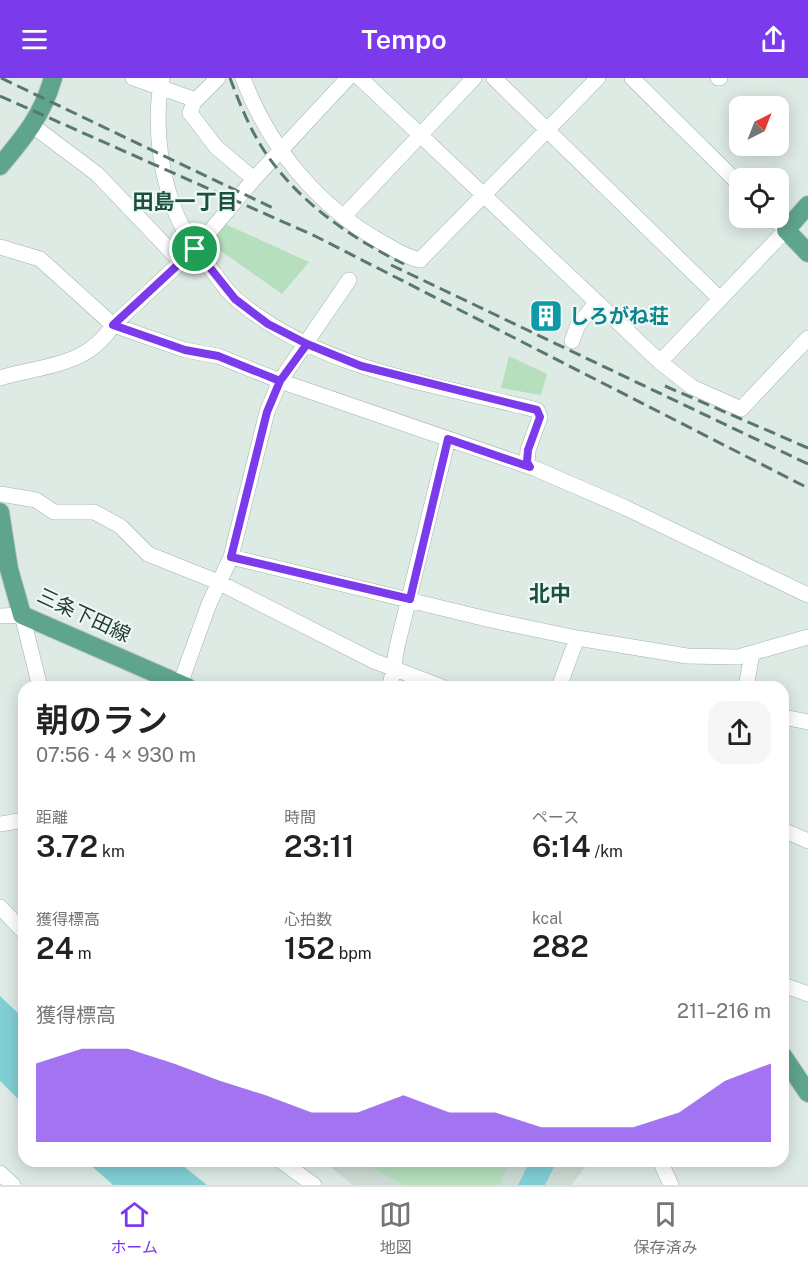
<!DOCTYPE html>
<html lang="ja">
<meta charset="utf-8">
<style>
body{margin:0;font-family:"Public Sans","Noto Sans JP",sans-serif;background:#f6f6f6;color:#222;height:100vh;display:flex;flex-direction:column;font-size:22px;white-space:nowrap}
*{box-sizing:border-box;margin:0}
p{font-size:20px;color:#767676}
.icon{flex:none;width:33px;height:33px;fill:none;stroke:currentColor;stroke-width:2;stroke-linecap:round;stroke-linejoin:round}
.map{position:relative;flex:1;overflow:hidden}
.drawer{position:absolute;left:18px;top:603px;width:771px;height:486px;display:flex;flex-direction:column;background:#fff;border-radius:18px;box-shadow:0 3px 15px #0003}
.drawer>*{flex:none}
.needle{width:39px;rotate:42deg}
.tools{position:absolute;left:729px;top:18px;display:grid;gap:12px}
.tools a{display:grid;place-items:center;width:60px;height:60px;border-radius:12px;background:#fff;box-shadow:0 3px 15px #0003;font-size:30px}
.pin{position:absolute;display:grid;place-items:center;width:51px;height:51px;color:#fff;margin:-26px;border:3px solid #fff;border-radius:50%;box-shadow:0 2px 6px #0007}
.round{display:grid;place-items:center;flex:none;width:63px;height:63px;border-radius:18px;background:#f6f6f6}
.overview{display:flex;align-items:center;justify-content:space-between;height:102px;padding:0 18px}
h1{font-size:33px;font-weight:600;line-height:45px}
.stats{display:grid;grid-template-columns:repeat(3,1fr);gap:9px;height:102px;padding:6px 18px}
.stats div{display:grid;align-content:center}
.stats b{font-size:30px;font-weight:600}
.stats small{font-size:16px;font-weight:400}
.stats p{font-size:16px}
.chart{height:168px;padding:12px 18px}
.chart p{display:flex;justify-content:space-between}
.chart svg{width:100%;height:108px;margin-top:6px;fill:#7c3aed;opacity:.7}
header{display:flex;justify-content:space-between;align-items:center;height:78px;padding:0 18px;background:#7c3aed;color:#fff;font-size:27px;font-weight:600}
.tab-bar{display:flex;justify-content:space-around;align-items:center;height:84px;border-top:2px solid #e0e0e0;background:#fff;font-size:16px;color:#767676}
.tab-bar a{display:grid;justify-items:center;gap:3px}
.tab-bar .on{color:#7c3aed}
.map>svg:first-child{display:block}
.built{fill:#ccdbd3}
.green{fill:#b5dfbd}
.water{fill:#81cfd6}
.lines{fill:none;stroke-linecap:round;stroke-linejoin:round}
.minor-casing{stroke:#a1b3ac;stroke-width:16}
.major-casing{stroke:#c0c8c6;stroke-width:20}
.minor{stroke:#fff;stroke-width:15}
.major{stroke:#5fa58e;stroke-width:18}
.rail{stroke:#58786d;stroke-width:3;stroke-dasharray:12 6;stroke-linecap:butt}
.route-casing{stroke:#fff;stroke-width:12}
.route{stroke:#7c3aed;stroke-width:8}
.labels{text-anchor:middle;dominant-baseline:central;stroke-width:4.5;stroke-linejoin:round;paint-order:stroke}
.culture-label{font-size:20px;font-weight:bold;fill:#0d838f;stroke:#eff8f3;text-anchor:start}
.street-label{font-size:20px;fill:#1e3c32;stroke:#eff8f3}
.neighbourhood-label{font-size:21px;font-weight:bold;fill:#19503f;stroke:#eff8f3}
</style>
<header><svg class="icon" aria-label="menu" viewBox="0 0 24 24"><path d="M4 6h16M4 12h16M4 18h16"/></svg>Tempo<svg class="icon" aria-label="share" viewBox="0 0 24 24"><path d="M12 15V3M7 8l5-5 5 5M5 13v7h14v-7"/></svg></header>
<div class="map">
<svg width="808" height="1107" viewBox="0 0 808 1107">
<rect width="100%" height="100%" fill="#deebe5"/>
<path class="built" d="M323,1083H590L571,1107H353Z"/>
<path class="green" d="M225,146L309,184L282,216L208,164Z
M509,278L547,296L541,317L501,310Z
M362,1083H509L499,1107H403Z"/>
<path class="water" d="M0,918L24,941V1027L0,1003Z
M86,1083H177L207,1107H113Z
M530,1083H557L545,1107H518Z"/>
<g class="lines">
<defs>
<path id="minor" d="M133,0L196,22
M162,0C154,40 159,87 172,125C181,151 194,170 211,191C219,201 227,214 237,222C320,292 435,306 537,332L540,339L528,372L527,385L530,389
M218,0L194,24L190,35L216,69L254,101
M243,0C269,69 318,129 383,165C395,172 406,179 420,182L598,0
M360,0L660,284L692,309L741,331L808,260
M494,0L720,221
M632,0L740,107
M718,0H720
M33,48L97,96L181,184
M344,138L474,0
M0,169L40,181L113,247L185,272L218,278L280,303L536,391L626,430L808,517
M572,263L578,247L597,224
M660,284L786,152L773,140
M0,300C43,287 87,289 113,247L195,171L254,101L348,0
M0,416L36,422L54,434H94L120,448L148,476L218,504L374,583L442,609
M231,479L491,542L577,560L687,578L738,579L808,559
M0,538L22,537L40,609
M179,609L209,526L231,479L267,334L280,303L349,202
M390,609L397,569L448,361
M559,609L577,560
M746,609L752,576
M783,639L808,644
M0,746L24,742
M783,752L808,763
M0,829L24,854
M783,907L808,916
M281,1083L314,1107
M660,1083L671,1107
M0,1095L13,1107"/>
<path id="major" d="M0,88C25,58 42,38 53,0
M808,127L786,152L808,175
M0,434L9,491L22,537L187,609
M783,978L808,1015"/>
</defs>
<use href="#minor" class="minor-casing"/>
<use href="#major" class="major-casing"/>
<use href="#minor" class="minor"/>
<use href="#major" class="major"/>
<path class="rail" d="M1,0L275,131
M230,0C239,24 249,49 263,71C297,123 349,159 404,186
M0,18L315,158L808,410
M391,187L808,386
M665,308L808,370"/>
</g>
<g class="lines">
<defs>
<path id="route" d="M195,171L235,221L268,246L307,266L280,303L267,334L231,479L410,521L448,361L530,389L527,384L528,372L540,339L537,332L361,288L307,266L280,303L218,278L185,272L113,247L195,171"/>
</defs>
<use href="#route" class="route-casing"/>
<use href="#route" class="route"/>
</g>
<defs>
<symbol id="building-square" viewBox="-11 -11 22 22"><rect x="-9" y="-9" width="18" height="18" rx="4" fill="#0f9aa8" stroke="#eff8f3"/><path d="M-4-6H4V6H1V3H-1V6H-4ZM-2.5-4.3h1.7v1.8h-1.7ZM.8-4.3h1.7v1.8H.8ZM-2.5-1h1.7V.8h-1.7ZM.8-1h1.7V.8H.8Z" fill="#fff"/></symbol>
</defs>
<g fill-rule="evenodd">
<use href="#building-square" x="527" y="219" width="38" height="38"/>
</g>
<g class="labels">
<g class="culture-label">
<text x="569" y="238">しろがね荘</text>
</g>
<g class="street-label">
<text transform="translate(84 537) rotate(25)">三条下田線</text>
</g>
<g class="neighbourhood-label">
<text x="185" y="123">田島一丁目</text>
<text x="550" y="515">北中</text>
</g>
</g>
</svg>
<div class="tools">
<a><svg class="needle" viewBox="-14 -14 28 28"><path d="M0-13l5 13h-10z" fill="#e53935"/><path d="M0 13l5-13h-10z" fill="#767676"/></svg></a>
<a><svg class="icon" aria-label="locate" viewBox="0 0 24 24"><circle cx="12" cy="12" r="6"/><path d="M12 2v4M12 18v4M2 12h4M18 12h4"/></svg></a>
</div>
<div class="pin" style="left:195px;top:171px;background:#1e9e55"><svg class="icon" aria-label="arrive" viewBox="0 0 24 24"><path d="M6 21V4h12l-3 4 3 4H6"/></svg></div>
<section class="drawer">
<div class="overview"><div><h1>朝のラン</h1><p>07:56 · 4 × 930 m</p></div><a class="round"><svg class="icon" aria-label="share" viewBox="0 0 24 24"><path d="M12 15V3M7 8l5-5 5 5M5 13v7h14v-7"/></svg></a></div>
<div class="stats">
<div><p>距離</p><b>3.72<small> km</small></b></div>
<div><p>時間</p><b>23:11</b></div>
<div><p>ペース</p><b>6:14<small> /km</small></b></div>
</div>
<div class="stats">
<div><p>獲得標高</p><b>24<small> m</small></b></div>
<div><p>心拍数</p><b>152<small> bpm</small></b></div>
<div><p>kcal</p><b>282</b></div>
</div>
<div class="chart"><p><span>獲得標高</span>211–216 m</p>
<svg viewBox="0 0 160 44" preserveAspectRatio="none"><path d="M0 44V12L10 6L20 6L30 12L40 19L50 25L60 32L70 32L80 25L90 32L100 32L110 38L120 38L130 38L140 32L150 19L160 12V44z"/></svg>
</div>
</section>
</div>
<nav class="tab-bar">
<a class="on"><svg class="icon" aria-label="home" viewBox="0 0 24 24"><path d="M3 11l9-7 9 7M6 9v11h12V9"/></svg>ホーム</a>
<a><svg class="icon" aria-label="map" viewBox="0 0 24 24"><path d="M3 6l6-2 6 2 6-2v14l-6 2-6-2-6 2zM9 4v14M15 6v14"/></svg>地図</a>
<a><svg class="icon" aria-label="saved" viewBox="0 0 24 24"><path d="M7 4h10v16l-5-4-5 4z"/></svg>保存済み</a>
</nav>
